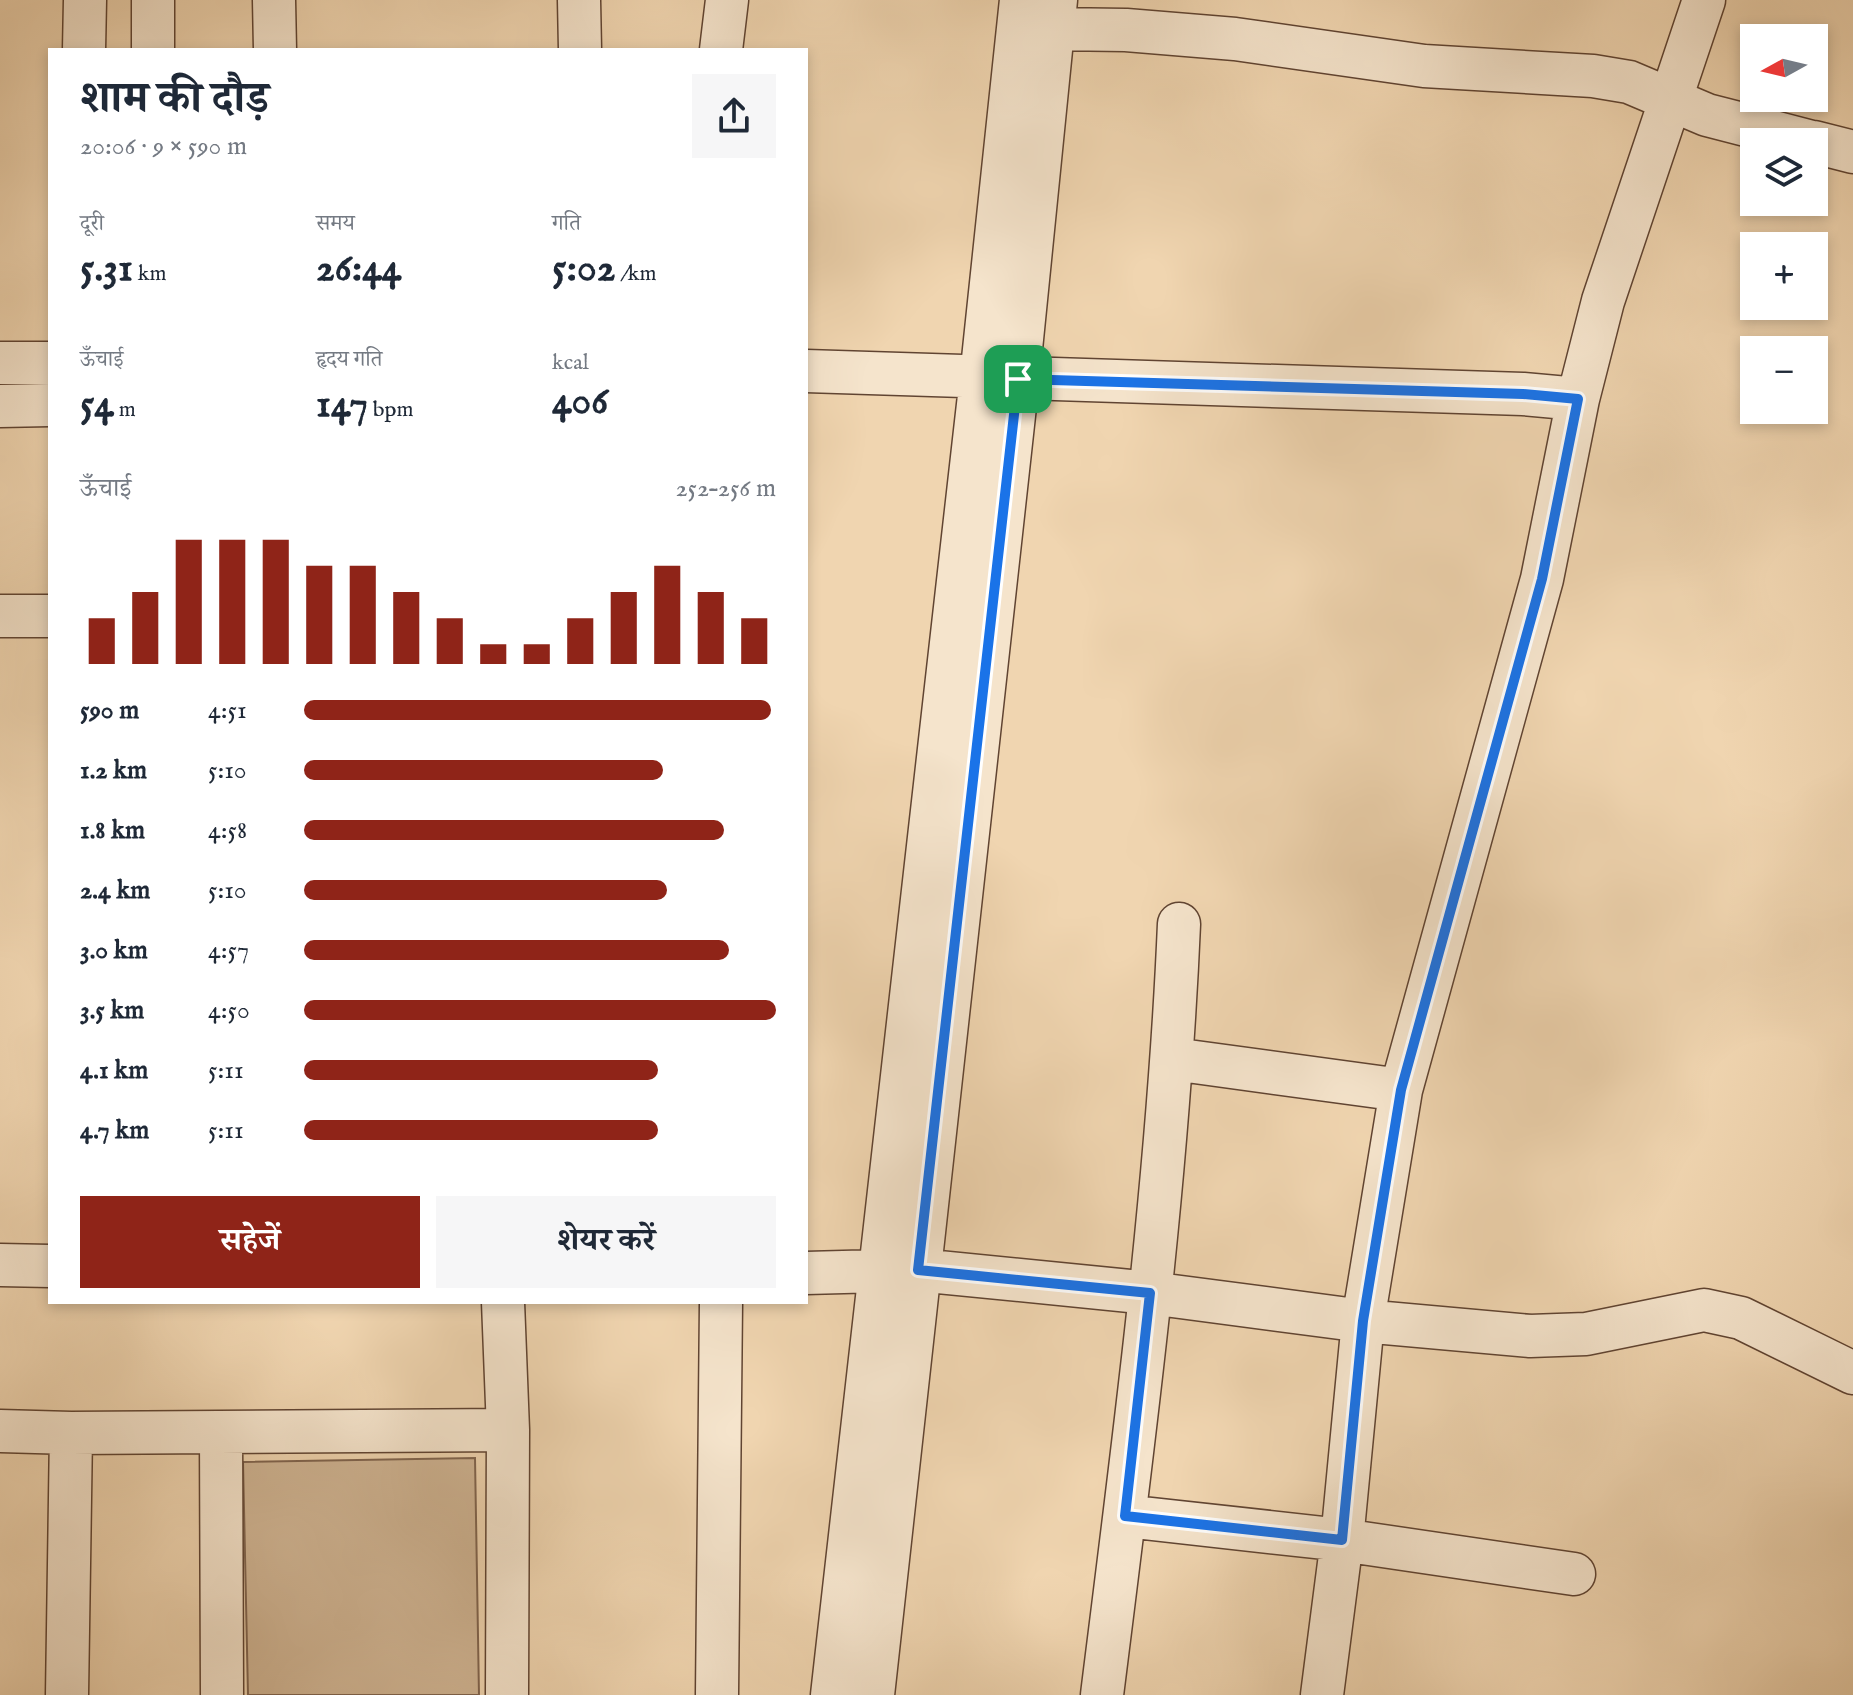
<!DOCTYPE html>
<html lang="hi">
<meta charset="utf-8">
<style>
body{margin:0;font-family:"IM FELL English","Noto Serif Devanagari",serif;background:#f6f6f7;color:#1f2937;height:100vh;display:flex;flex-direction:column;font-size:30px;white-space:nowrap}
*{box-sizing:border-box;margin:0}
p{font-size:26px;color:#747a83}
.icon{flex:none;width:44px;height:44px;fill:none;stroke:currentColor;stroke-width:2;stroke-linecap:round;stroke-linejoin:round}
.map{position:relative;flex:1;overflow:hidden}
.panel{position:absolute;left:48px;top:48px;width:760px;height:1256px;display:flex;flex-direction:column;background:#fff;border-radius:0px;box-shadow:0 4px 12px #0003}
.panel>*{flex:none}
.needle{width:52px;rotate:262deg}
.buttons{position:absolute;left:1740px;top:24px;display:grid;gap:16px}
.buttons a{display:grid;place-items:center;width:88px;height:88px;border-radius:0px;background:#fff;box-shadow:0 4px 12px #0003;font-size:40px}
.pin{position:absolute;display:grid;place-items:center;width:68px;height:68px;color:#fff;margin:-34px;border-radius:16px;box-shadow:0 4px 12px #0006}
.round{display:grid;place-items:center;flex:none;width:84px;height:84px;border-radius:0px;background:#f6f6f7}
.head{display:flex;align-items:center;justify-content:space-between;height:136px;padding:0 32px}
h1{font-size:44px;font-weight:700;line-height:60px}
.stats{display:grid;grid-template-columns:repeat(3,1fr);gap:12px;height:136px;padding:8px 32px}
.stats div{display:grid;align-content:center}
.stats b{font-size:40px;font-weight:700}
.stats small{font-size:22px;font-weight:400}
.stats p{font-size:22px}
.chart{height:224px;padding:16px 32px}
.chart p{display:flex;justify-content:space-between}
.chart svg{width:100%;height:144px;margin-top:8px;stroke:#8f2418;stroke-width:6}
.primary-button{display:flex;gap:16px;margin-top:auto;padding:16px 32px}
.primary-button a{flex:1;height:92px;border-radius:0px;background:#8f2418;color:#fff;font-size:32px;font-weight:700;line-height:92px;text-align:center}
.primary-button a+a{background:#f6f6f7;color:#1f2937}
ul{padding:0 32px;list-style:none;font-size:26px}
li{display:grid;grid-template-columns:128px 96px 1fr;align-items:center;height:60px}
li i{height:20px;border-radius:10px;background:#8f2418}
.map>svg:first-child{display:block}
.green{fill:#cfb493;stroke:#80644e;stroke-width:2}
.lines{fill:none;stroke-linecap:round;stroke-linejoin:round}
.street-casing{stroke:#604432;stroke-width:45}
.street{stroke:#f5e4cc;stroke-width:42}
.route-casing{stroke:#fff;stroke-width:16}
.route{stroke:#1a73e8;stroke-width:10}
</style>
<div class="map">
<svg width="1853" height="1695" viewBox="0 0 1853 1695">
<rect width="100%" height="100%" fill="#f0d5b0"/>
<filter id="stains"><feTurbulence type="fractalNoise" baseFrequency=".0025" numOctaves="4"/><feColorMatrix values="0 0 0 0 .2 0 0 0 0 .09 0 0 0 0 .02 0 0 0 .5 -.17"/></filter>
<radialGradient id="worn" r=".72"><stop offset=".6" stop-color="#630" stop-opacity="0"/><stop offset="1" stop-color="#630" stop-opacity=".3"/></radialGradient>
<path class="green" d="M475,1458L479,1695H248L243,1462Z"/>
<g class="lines">
<defs>
<path id="street" d="M274,0L275,50
M579,0L580,50
M1052,29L1126,30L1235,39L1424,66L1593,76L1629,82L1707,115L1812,142
M84,50L85,0
M153,50V0
M721,50L727,0
M1814,142L1853,152
M0,363H50
M806,371L1523,394L1578,399
M0,406L50,405
M0,616H50
M1173,1059L1401,1090
M0,1265L50,1266
M806,1273L918,1270L1150,1293L1363,1321L1530,1336L1586,1334L1704,1310L1741,1318L1853,1373
M0,1431L71,1433
M221,1432L222,1695
M1125,1516L1342,1540L1574,1574
M67,1695L71,1433L508,1430L503,1302
M507,1695L508,1430
M717,1695L721,1302
M832,1695L981,378L1021,0
M873,1695L1018,379L1056,0
M1102,1695C1134,1439 1168,1182 1179,924
M1322,1695L1342,1540L1363,1321L1401,1090L1542,579L1578,399L1603,301L1704,0"/>
</defs>
<use href="#street" class="street-casing"/>
<use href="#street" class="street"/>
</g>
<g class="lines">
<defs>
<path id="route" d="M1018,379L1523,394L1578,399L1542,579L1401,1090L1363,1321L1342,1540L1125,1516L1150,1293L918,1270Z"/>
</defs>
<use href="#route" class="route-casing"/>
<use href="#route" class="route"/>
</g>
<rect width="100%" height="100%" filter="url(#stains)"/>
<rect width="100%" height="100%" fill="url(#worn)"/>
</svg>
<div class="buttons">
<a><svg class="needle" viewBox="-14 -14 28 28"><path d="M0-13l5 13h-10z" fill="#e53935"/><path d="M0 13l5-13h-10z" fill="#747a83"/></svg></a>
<a><svg class="icon" aria-label="layers" viewBox="0 0 24 24"><path d="M12 4l9 5-9 5-9-5zM3 14l9 5 9-5"/></svg></a>
<a>+</a>
<a>−</a>
</div>
<div class="pin" style="left:1018px;top:379px;background:#1e9e55"><svg class="icon" aria-label="arrive" viewBox="0 0 24 24"><path d="M6 21V4h12l-3 4 3 4H6"/></svg></div>
<section class="panel">
<div class="head"><div><h1>शाम की दौड़</h1><p>20:06 · 9 × 590 m</p></div><a class="round"><svg class="icon" aria-label="share" viewBox="0 0 24 24"><path d="M12 15V3M7 8l5-5 5 5M5 13v7h14v-7"/></svg></a></div>
<div class="stats">
<div><p>दूरी</p><b>5.31<small> km</small></b></div>
<div><p>समय</p><b>26:44</b></div>
<div><p>गति</p><b>5:02<small> /km</small></b></div>
</div>
<div class="stats">
<div><p>ऊँचाई</p><b>54<small> m</small></b></div>
<div><p>हृदय गति</p><b>147<small> bpm</small></b></div>
<div><p>kcal</p><b>406</b></div>
</div>
<div class="chart"><p><span>ऊँचाई</span>252–256 m</p>
<svg viewBox="0 0 160 44" preserveAspectRatio="none"><path d="M5 44V30M15 44V22M25 44V6M35 44V6M45 44V6M55 44V14M65 44V14M75 44V22M85 44V30M95 44V38M105 44V38M115 44V30M125 44V22M135 44V14M145 44V22M155 44V30"/></svg>
</div>
<ul>
<li><b>590 m</b>4:51<i style="width:99%"></i></li>
<li><b>1.2 km</b>5:10<i style="width:76%"></i></li>
<li><b>1.8 km</b>4:58<i style="width:89%"></i></li>
<li><b>2.4 km</b>5:10<i style="width:77%"></i></li>
<li><b>3.0 km</b>4:57<i style="width:90%"></i></li>
<li><b>3.5 km</b>4:50<i style="width:100%"></i></li>
<li><b>4.1 km</b>5:11<i style="width:75%"></i></li>
<li><b>4.7 km</b>5:11<i style="width:75%"></i></li>
</ul>
<div class="primary-button"><a>सहेजें</a><a>शेयर करें</a></div>
</section>
</div>
